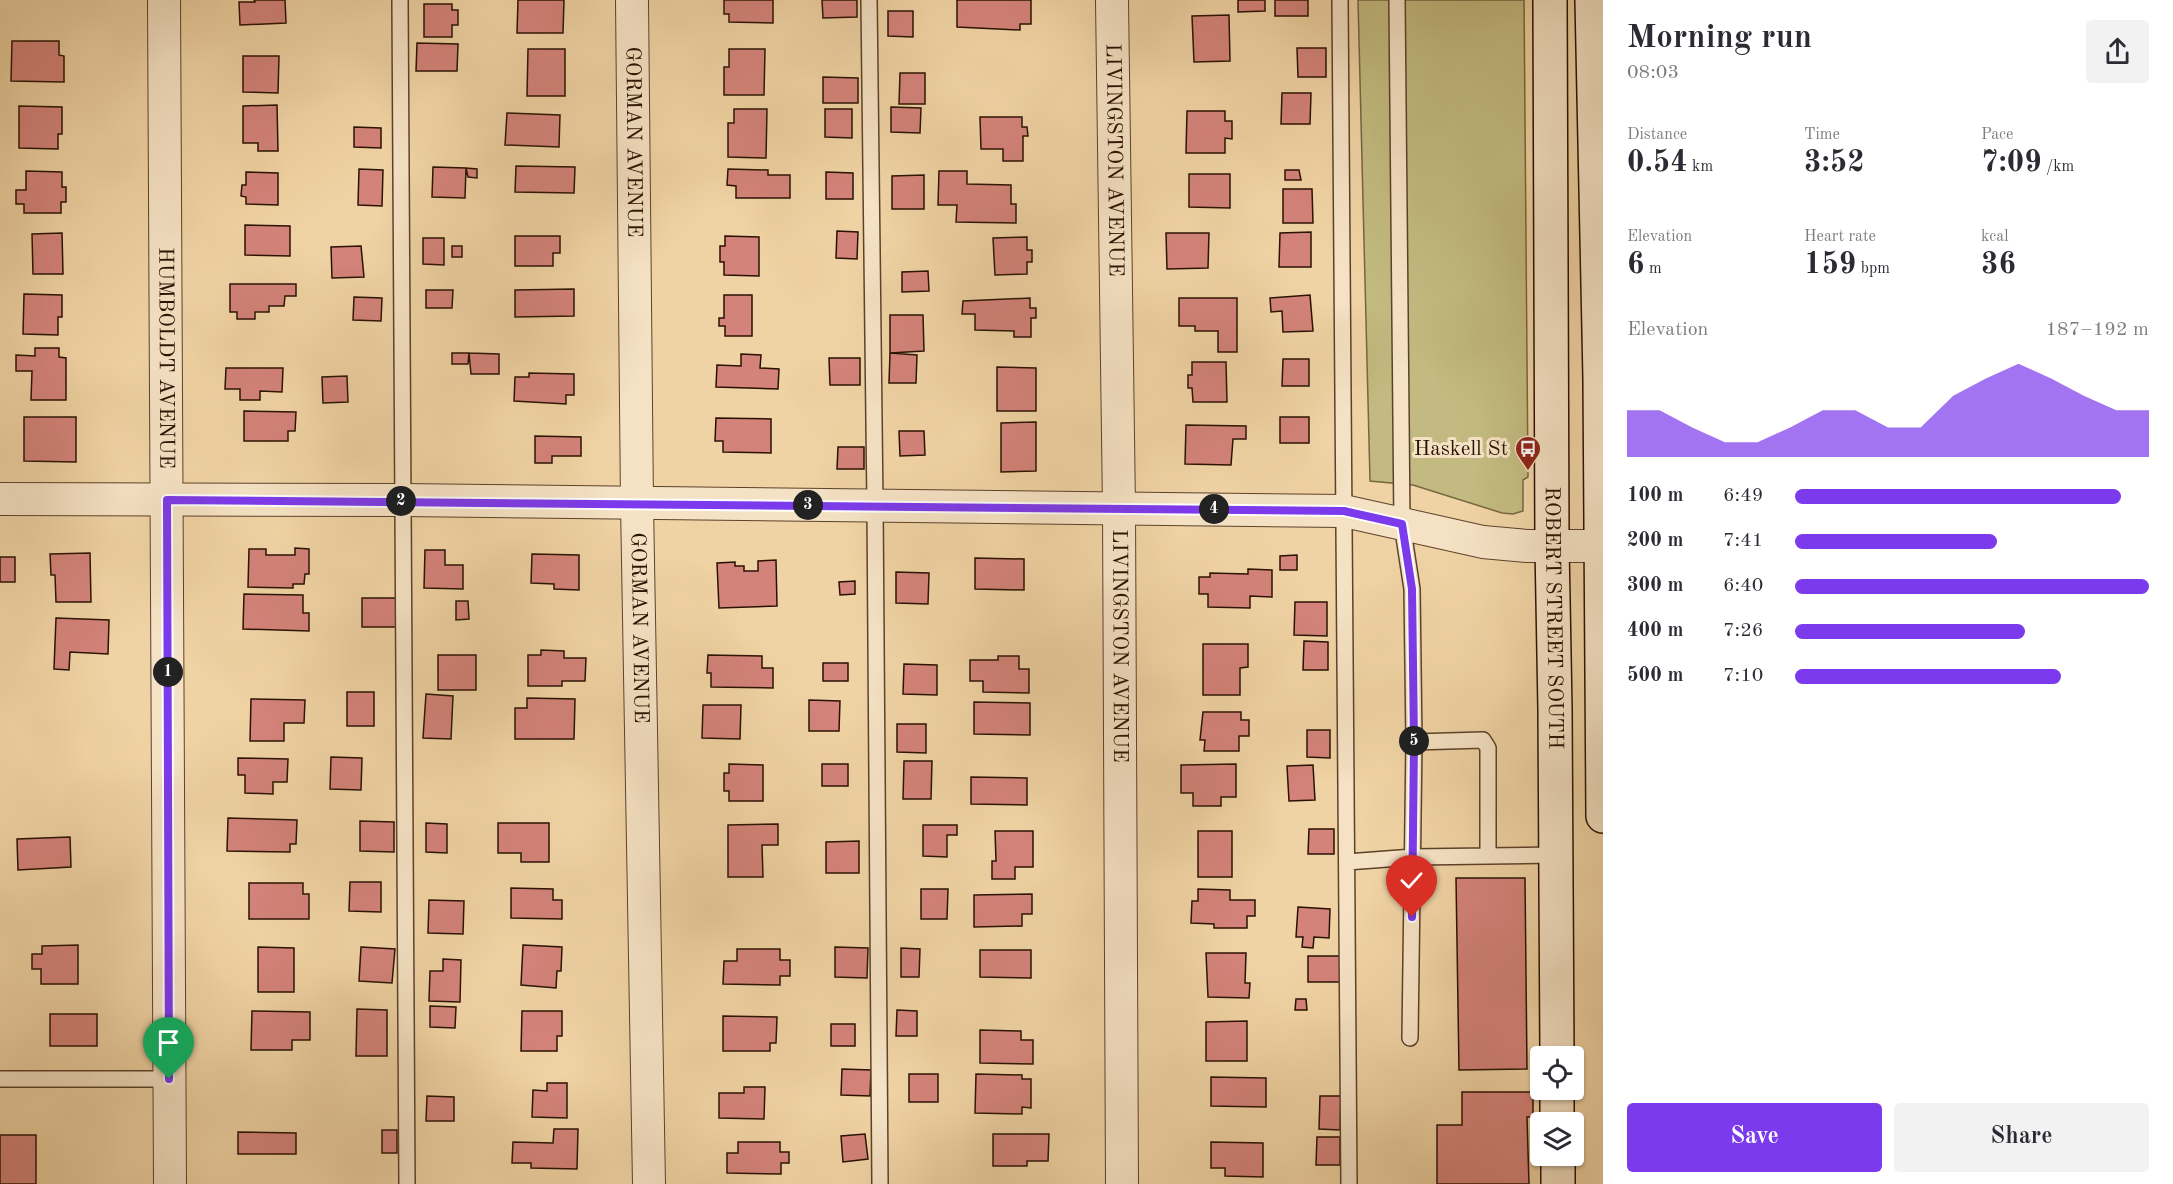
<!DOCTYPE html>
<meta charset="utf-8">
<style>
body{margin:0;font-family:"Old Standard TT",serif;background:#f2f2f3;color:#2b2b33;height:100vh;display:flex;flex-direction:column;font-size:22px;white-space:nowrap}
*{box-sizing:border-box;margin:0}
p{font-size:20px;color:#7c7c81}
.icon{flex:none;width:33px;height:33px;fill:none;stroke:currentColor;stroke-width:2;stroke-linecap:round;stroke-linejoin:round}
.map{position:relative;flex:1;overflow:hidden}
.side{display:flex;flex-direction:column;background:#fff;width:570px}
.side>*{flex:none}
.controls{position:absolute;left:1530px;top:1046px;display:grid;gap:12px}
.controls a{display:grid;place-items:center;width:54px;height:54px;border-radius:6px;background:#fff;box-shadow:0 2px 4px #0004;font-size:30px}
.pin{position:absolute;display:grid;place-items:center;width:51px;height:51px;color:#fff;margin:-62px -26px;border-radius:50% 50% 50% 0;rotate:-45deg;box-shadow:0 0 6px #0007}
.pin .icon{rotate:45deg}
.km{position:absolute;width:30px;height:30px;margin:-15px;border-radius:50%;background:#222;color:#fff;font-size:16px;line-height:30px;text-align:center}
.round{display:grid;place-items:center;flex:none;width:63px;height:63px;border-radius:6px;background:#f2f2f3}
.overview{display:flex;align-items:center;justify-content:space-between;height:102px;padding:0 24px}
h1{font-size:33px;font-weight:700;line-height:45px}
.figures{display:grid;grid-template-columns:repeat(3,1fr);gap:9px;height:102px;padding:6px 24px}
.figures div{display:grid;align-content:center}
.figures b{font-size:30px;font-weight:700}
.figures small{font-size:16px;font-weight:400}
.figures p{font-size:16px}
.chart{height:168px;padding:12px 24px}
.chart p{display:flex;justify-content:space-between}
.chart svg{width:100%;height:108px;margin-top:6px;fill:#7c3aed;opacity:.7}
.primary-button{display:flex;gap:12px;margin-top:auto;padding:12px 24px}
.primary-button a{flex:1;height:69px;border-radius:6px;background:#7c3aed;color:#fff;font-size:24px;font-weight:700;line-height:69px;text-align:center}
.primary-button a+a{background:#f2f2f3;color:#2b2b33}
ul{padding:0 24px;list-style:none;font-size:20px}
li{display:grid;grid-template-columns:96px 72px 1fr;align-items:center;height:45px}
li i{height:15px;border-radius:8px;background:#7c3aed}
main{display:flex;flex:1;min-height:0}
.map>svg:first-child{display:block}
.green{fill:#c2ba80;stroke:#766642;stroke-width:1.5}
.building{fill:#d4837a;stroke:#2a1203;stroke-width:1.5}
.lines{fill:none;stroke-linecap:round;stroke-linejoin:round}
.service-casing{stroke:#5c422b;stroke-width:18}
.minor-casing{stroke:#5c422b;stroke-width:34}
.secondary-casing{stroke:#2a1203;stroke-width:36}
.service{stroke:#f5e2c4;stroke-width:15}
.minor{stroke:#f5e2c4;stroke-width:32}
.secondary{stroke:#f5e2c4;stroke-width:33}
.route-casing{stroke:#fff;stroke-width:12}
.route{stroke:#7c3aed;stroke-width:8}
.labels{text-anchor:middle;dominant-baseline:central;stroke-width:6;stroke-linejoin:round;paint-order:stroke}
.street-label{font-size:21px;fill:#2a1203;stroke:#f5e2c4}
.poi-label{font-size:21px;fill:#2a1203;stroke:#f5e2c4;text-anchor:end}
</style>
<main>
<div class="map">
<svg width="1603" height="1184" viewBox="0 0 1603 1184">
<rect width="100%" height="100%" fill="#f0d3a4"/>
<filter id="stains"><feTurbulence type="fractalNoise" baseFrequency=".00333" numOctaves="4"/><feColorMatrix values="0 0 0 0 .2 0 0 0 0 .09 0 0 0 0 .02 0 0 0 .5 -.17"/></filter>
<radialGradient id="worn" r=".72"><stop offset=".6" stop-color="#630" stop-opacity="0"/><stop offset="1" stop-color="#630" stop-opacity=".3"/></radialGradient>
<path class="green" d="M1358,0H1524L1528,477L1523,480V511L1513,514L1502,513L1413,485L1370,481Z"/>
<path class="building" d="M254,0H285L286,23L240,25L239,2H255Z
M518,0H564L563,33H517Z
M724,0H773V23L729,22V14H724Z
M822,0H857V17L823,18Z
M957,0H1031V24H1020V30L957,27Z
M1238,0H1265V11L1238,12Z
M1275,0H1308V16H1275Z
M424,4H452V10H458V25H452V37H424Z
M888,11H913V37L888,36Z
M1229,15L1230,61L1194,62L1192,16Z
M12,41H59V55L64,56V82L11,81Z
M417,43L458,44L457,71H416Z
M1297,48H1326V77H1298Z
M528,49H565V96H527Z
M729,49H765L764,95H724V67H729Z
M243,56H279L278,93L243,92Z
M900,73H925V104H899Z
M823,77L858,78V103H823Z
M1282,93H1311L1310,124H1281Z
M277,105L278,151H258V143H243V106Z
M19,106L62,107V134H58V149L19,148Z
M891,107L921,108L920,133L891,132Z
M734,109H767L766,158L728,157V123H734Z
M825,109H852V138L825,137Z
M1187,111H1225V121H1232V139L1225,138V153H1186Z
M507,113L560,115L559,147L505,145Z
M980,117H1022V127H1027L1028,136H1023V161H1003V149H981Z
M354,127L381,128V148L354,147Z
M516,166L575,167L574,193L515,192Z
M433,167L466,168L465,198L432,197Z
M466,168L477,169V178L468,177Z
M359,169L383,170L382,206L358,205Z
M728,169L768,170V175H790V198H736V186L727,185Z
M1285,170H1299L1301,180H1285Z
M26,171L62,172V187H66V202H61V213H24V204H16V190H26Z
M939,171H967V184L1011,185V204H1016V223L956,222L957,205H938Z
M246,172L278,173V205L246,204V197L241,196L242,185H246Z
M826,172L853,173V199H826Z
M1189,174H1230V208L1189,207Z
M924,175V209H892V176Z
M1283,189H1312L1313,223H1283Z
M245,225L290,226V256L245,255Z
M837,231L858,232L857,259L836,258Z
M1311,232V267H1279L1280,233Z
M62,233L63,274H33L32,234Z
M1166,233H1209L1208,268L1167,269Z
M515,236H560V253H553V266H515Z
M725,236L759,237V276L724,275V262H720V246H725Z
M1027,237V250H1032V262H1027V274L995,275L993,238Z
M423,238H444V265L423,264Z
M361,246L364,277L332,278L331,247Z
M452,246H462V257H452Z
M928,271L929,291L902,292V272Z
M230,284H296V296H285L284,306H269V312H255V319H237V312H230Z
M574,289V316L515,317V290Z
M426,290H453L452,308H426Z
M24,294L62,295V317H58V335L23,334Z
M724,295H752V336H725V326H719V318H724Z
M1310,295L1313,331L1283,332L1282,311L1271,312L1270,298Z
M354,297L382,298L381,321L353,320Z
M1030,298V308H1036V318H1031V337H1014V331L975,330V314H962L963,301Z
M1179,298H1237V352H1218V331H1195V326H1179Z
M890,315H923L924,351L890,353Z
M35,348H59V357L66,358V400H31L32,371H16V355L35,356Z
M452,353H469L468,364H452Z
M469,353L499,354V374H471Z
M890,353L917,355L916,383H889Z
M741,354L761,355L760,368L779,369L778,389L716,387L717,365L741,366Z
M829,358H860V385H830Z
M1283,359H1309V386H1282Z
M1192,362H1226L1227,402H1193L1192,388H1188V375H1192Z
M997,367L1036,368V411H997Z
M226,368H283L282,392L260,391V400H240V389H225Z
M529,373L574,374V395H566V404L514,401L515,377H529Z
M347,376L348,402L323,403L322,377Z
M244,411L296,412L295,431H288V441H244Z
M24,417H76V462L24,461Z
M1280,417H1309V443H1280Z
M716,418L771,419V453L723,452V441H715Z
M1036,422V471L1001,472V423Z
M1186,425L1246,426V439H1233L1231,465L1185,464Z
M899,431H924L925,455L900,456Z
M535,436L581,437V456H552V463H535Z
M838,447H864V469H837Z
M295,548L309,549V574H305L304,584H293V588L248,587L249,549H266V555H295Z
M425,550H445V565H463V589L424,588Z
M90,553L91,602H56L55,575H51L50,554Z
M532,554L579,555V590L554,589V584L531,583Z
M1297,555V570H1280V556Z
M0,557H15V582H0Z
M975,558L1024,559V590L975,589Z
M776,560L777,606L719,608L717,563L735,562V566H744V571H758V561Z
M1248,569L1272,570V597L1250,596V608L1208,607V594H1199V577H1210V573L1248,574Z
M896,572L929,573L928,604L896,603Z
M855,581V594L840,595L839,582Z
M244,594L303,595V613H309V631L243,629Z
M362,598H396V627H362Z
M456,601H468L469,619L456,620Z
M1295,602H1327V636L1294,635Z
M56,618L109,620L108,654L70,652L69,670L54,669Z
M1304,641L1328,642V670H1303Z
M1203,644H1248V667L1240,668V695H1203Z
M541,650L564,651V658H586L585,681H562V686H528V655H541Z
M438,655H476V690H438Z
M708,655L762,656V668H773V688L711,687V673H707Z
M998,656H1019V669H1029V693L983,692V681H970V660H998Z
M823,663H848V681H823Z
M904,664L937,665V695L903,694Z
M347,692H374V726H347Z
M426,694L453,696L451,739L423,738Z
M527,698L575,699L574,739H515V708H527Z
M251,699L305,700L304,723H284V741H250Z
M809,700L840,701L839,731H809Z
M974,702L1030,703V735L974,734Z
M703,705H741L740,739L702,738Z
M1203,712H1241V720H1249V736H1239V751H1204L1205,740H1200Z
M897,724H926V753L897,752Z
M1307,730H1330V758L1307,757Z
M331,757L362,758L361,790L330,789Z
M238,758L288,759L287,782H273V794L245,793V775H238Z
M904,761H932L931,799H903Z
M729,764L763,765V801H729V791H724V773H729Z
M822,764H848V786H822Z
M1236,764V797H1221V806H1193V793H1181V765Z
M1313,765L1315,800L1289,801L1287,766Z
M971,777L1027,778V805L971,804Z
M228,818L297,820L296,844H290V852L227,851Z
M360,821L394,822V852L360,851Z
M426,823L447,824V853L426,852Z
M498,823H549V862H521V853H498Z
M778,824V845H762L763,877H728V825Z
M923,825H957V835H947V857L923,856Z
M1309,829H1334V854H1308Z
M995,831H1033V867H1015V879H992V861H996Z
M1198,831H1232V877H1198Z
M70,837L71,867L18,870L17,839Z
M859,841V873H826V842Z
M1456,878H1525L1527,1069L1459,1070Z
M350,882H381V912L349,911Z
M249,883H303V894H309V919H249Z
M511,888L553,889V900H562V919L511,918Z
M921,889H948L947,919H921Z
M1198,889L1230,890V900H1255V916H1247V928H1214V924L1191,923L1192,901H1198Z
M1032,894V914H1022V926L974,927V895Z
M429,900L464,901L463,934L428,933Z
M1298,907L1330,909L1329,938L1314,937L1313,948L1302,947L1303,937H1296Z
M78,945V984H41V969H32V954H42V946Z
M523,945L562,947L561,971H557L556,988L521,985Z
M258,947L294,948V992H258Z
M361,947L395,949L392,983L359,981Z
M835,947L868,948L867,978L835,977Z
M901,948L920,949L919,977H901Z
M737,949H780V960H790V976H780V985L723,984L724,961H737Z
M980,950H1031V978L980,977Z
M1206,953H1246L1245,983H1250L1249,998L1208,997Z
M1308,956H1340V982H1308Z
M443,959L461,960L460,1002L429,1001L430,971H443Z
M1296,999H1306L1307,1010H1295Z
M430,1006L456,1007L455,1028L430,1027Z
M357,1009L387,1010V1056H356Z
M897,1010L917,1011V1036H896Z
M252,1011L310,1012V1040H292V1050H251Z
M522,1011H562V1036H557V1051H521Z
M50,1014H97V1046H50Z
M723,1016L777,1017L776,1043H770V1051H723Z
M1247,1021V1061H1206V1022Z
M831,1024H855V1046H831Z
M980,1030L1021,1031V1040H1033V1064L980,1063Z
M842,1069L871,1070L870,1096L841,1095Z
M909,1074H938V1102H909Z
M976,1074L1022,1075V1079H1031V1108L1022,1107V1114L975,1113Z
M1211,1077L1266,1078V1107L1211,1106Z
M547,1083H567V1118L532,1117L533,1090L547,1091Z
M744,1087H765L764,1119L719,1118V1093H744Z
M1462,1092H1533V1117H1527L1529,1184H1437V1125H1462Z
M427,1096L454,1097V1121H426Z
M1320,1096H1341L1340,1130L1319,1129Z
M554,1129H578L577,1169L531,1168V1163H512L513,1142L553,1143Z
M382,1130H397V1153H382Z
M238,1132L296,1133V1154H238Z
M865,1134L868,1159L843,1162L841,1136Z
M993,1134H1049L1048,1161H1027V1166H993Z
M0,1135H36V1184H0Z
M1317,1137H1340V1165H1316Z
M738,1142H780V1152H789V1163H781V1174L727,1173V1153H738Z
M1211,1142L1263,1143V1177L1225,1176V1168H1211Z"/>
<g class="lines">
<defs>
<path id="service" d="M400,0L407,1184
M869,0L875,505L880,1184
M1340,0L1349,1184
M1397,0L1402,524L1412,589L1414,742L1410,1038
M1414,742L1483,740L1488,748V856
M1347,862L1413,857L1555,855
M0,1079H169"/>
<g id="minor">
<path id="s1" d="M164,0L170,1184"/>
<path id="s2" d="M632,0L637,504L649,1184"/>
<path id="s3" d="M1112,0L1119,508L1122,1184"/>
<path d="M0,499L402,500L1344,511L1483,542L1527,546H1603"/>
</g>
<g id="secondary">
<path id="s4" d="M1550,0L1552,546L1555,709L1557,1056"/>
<path d="M1592,0L1600,379L1603,816"/>
<path d="M1557,1089V1122"/>
<path d="M1558,1155V1184"/>
</g>
</defs>
<use href="#service" class="service-casing"/>
<use href="#minor" class="minor-casing"/>
<use href="#secondary" class="secondary-casing"/>
<use href="#service" class="service"/>
<use href="#minor" class="minor"/>
<use href="#secondary" class="secondary"/>
</g>
<g class="lines">
<defs>
<path id="route" d="M169,1079L167,500L1344,511L1402,524L1412,589L1414,742L1412,917"/>
</defs>
<use href="#route" class="route-casing"/>
<use href="#route" class="route"/>
</g>
<defs>
<symbol id="bus-pin" viewBox="-11 -11 22 30"><path d="M0 17L-7.5 6A9.5 9.5 0 1 1 7.5 6Z" fill="#8f2418" stroke="#f5e2c4"/><path d="M-5-6H5V4H4V6H2V4H-2V6H-4V4H-5ZM-3.5-4V0h7V-4ZM-3.5 1.2v1.5H-2V1.2ZM2 1.2v1.5H3.5V1.2Z" fill="#fff"/></symbol>
</defs>
<g fill-rule="evenodd">
<use href="#bus-pin" x="1513" y="434" width="30" height="40"/>
</g>
<g class="labels">
<g class="street-label">
<text stroke="none"><textPath href="#s2" startOffset="142">GORMAN AVENUE</textPath></text>
<text stroke="none"><textPath href="#s3" startOffset="160">LIVINGSTON AVENUE</textPath></text>
<text stroke="none"><textPath href="#s1" startOffset="358">HUMBOLDT AVENUE</textPath></text>
<text stroke="none"><textPath href="#s4" startOffset="618">ROBERT STREET SOUTH</textPath></text>
<text stroke="none"><textPath href="#s2" startOffset="628">GORMAN AVENUE</textPath></text>
<text stroke="none"><textPath href="#s3" startOffset="646">LIVINGSTON AVENUE</textPath></text>
</g>
<g class="poi-label">
<text x="1508" y="449">Haskell St</text>
</g>
</g>
<rect width="100%" height="100%" filter="url(#stains)"/>
<rect width="100%" height="100%" fill="url(#worn)"/>
</svg>
<div class="controls">
<a><svg class="icon" aria-label="locate" viewBox="0 0 24 24"><circle cx="12" cy="12" r="6"/><path d="M12 2v4M12 18v4M2 12h4M18 12h4"/></svg></a>
<a><svg class="icon" aria-label="layers" viewBox="0 0 24 24"><path d="M12 4l9 5-9 5-9-5zM3 14l9 5 9-5"/></svg></a>
</div>
<div class="pin" style="left:169px;top:1079px;background:#1e9e55"><svg class="icon" aria-label="arrive" viewBox="0 0 24 24"><path d="M6 21V4h12l-3 4 3 4H6"/></svg></div>
<div class="pin" style="left:1412px;top:917px;background:#d93025"><svg class="icon" aria-label="check" viewBox="0 0 24 24"><path d="M5 12l5 5 9-10"/></svg></div>
<b class="km" style="left:168px;top:672px">1</b>
<b class="km" style="left:401px;top:501px">2</b>
<b class="km" style="left:808px;top:505px">3</b>
<b class="km" style="left:1214px;top:509px">4</b>
<b class="km" style="left:1414px;top:741px">5</b>
</div>
<section class="side">
<div class="overview"><div><h1>Morning run</h1><p>08:03</p></div><a class="round"><svg class="icon" aria-label="share" viewBox="0 0 24 24"><path d="M12 15V3M7 8l5-5 5 5M5 13v7h14v-7"/></svg></a></div>
<div class="figures">
<div><p>Distance</p><b>0.54<small> km</small></b></div>
<div><p>Time</p><b>3:52</b></div>
<div><p>Pace</p><b>7:09<small> /km</small></b></div>
</div>
<div class="figures">
<div><p>Elevation</p><b>6<small> m</small></b></div>
<div><p>Heart rate</p><b>159<small> bpm</small></b></div>
<div><p>kcal</p><b>36</b></div>
</div>
<div class="chart"><p><span>Elevation</span>187–192 m</p>
<svg viewBox="0 0 160 44" preserveAspectRatio="none"><path d="M0 44V25L10 25L20 32L30 38L40 38L50 32L60 25L70 25L80 32L90 32L100 19L110 12L120 6L130 12L140 19L150 25L160 25V44z"/></svg>
</div>
<ul>
<li><b>100 m</b>6:49<i style="width:92%"></i></li>
<li><b>200 m</b>7:41<i style="width:57%"></i></li>
<li><b>300 m</b>6:40<i style="width:100%"></i></li>
<li><b>400 m</b>7:26<i style="width:65%"></i></li>
<li><b>500 m</b>7:10<i style="width:75%"></i></li>
</ul>
<div class="primary-button"><a>Save</a><a>Share</a></div>
</section>
</main>
